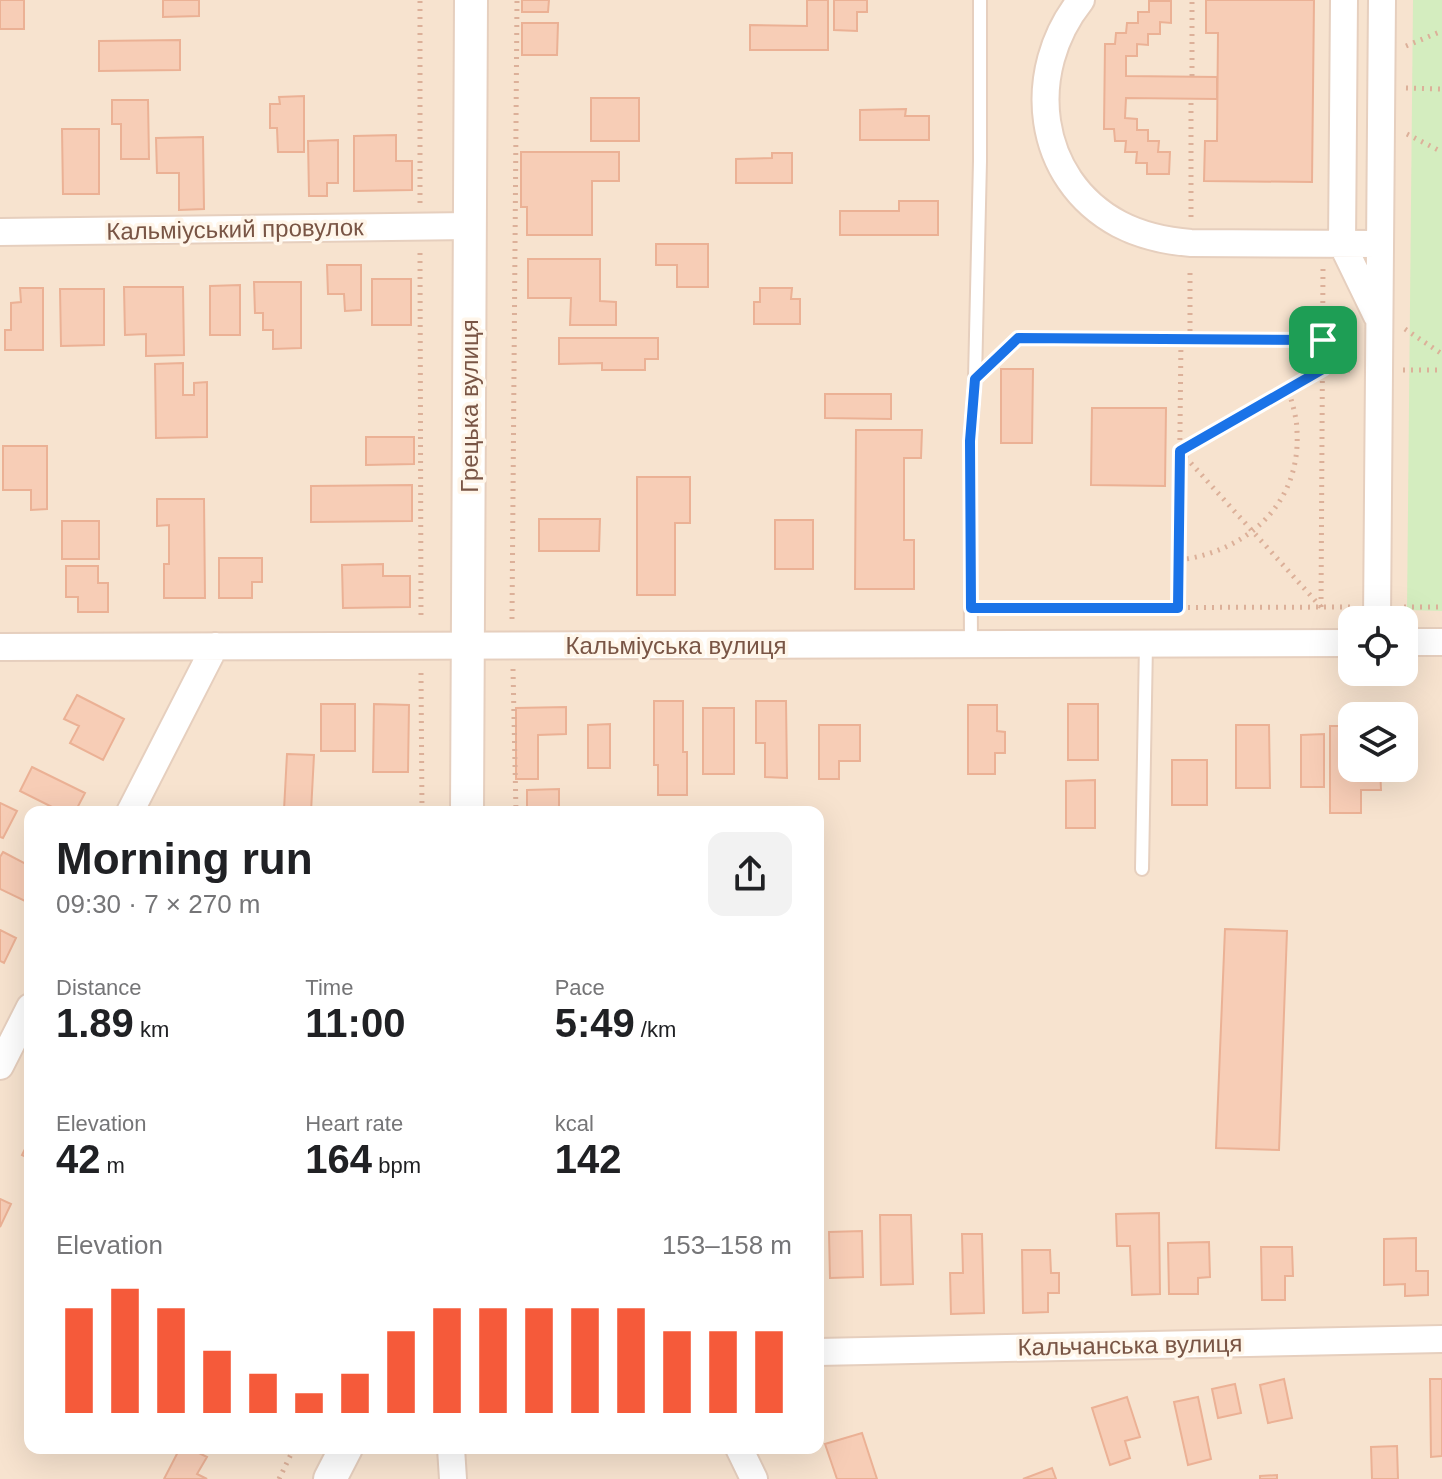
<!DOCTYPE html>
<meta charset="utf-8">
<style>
body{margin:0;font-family:Helvetica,sans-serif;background:#f2f2f2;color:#202124;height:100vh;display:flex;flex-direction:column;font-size:30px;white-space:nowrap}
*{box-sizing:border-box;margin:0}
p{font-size:26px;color:#757577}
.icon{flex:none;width:44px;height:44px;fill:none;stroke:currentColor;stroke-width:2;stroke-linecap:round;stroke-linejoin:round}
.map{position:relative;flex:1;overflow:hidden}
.side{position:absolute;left:24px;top:806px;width:800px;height:648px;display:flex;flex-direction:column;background:#fff;border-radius:16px;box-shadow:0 8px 32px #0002}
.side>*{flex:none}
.controls{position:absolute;left:1338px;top:606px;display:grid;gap:16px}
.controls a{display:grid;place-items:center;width:80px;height:80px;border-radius:16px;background:#fff;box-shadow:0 8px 32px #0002;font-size:40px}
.pin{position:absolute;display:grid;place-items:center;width:68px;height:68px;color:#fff;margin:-34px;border-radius:16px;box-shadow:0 4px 12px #0006}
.round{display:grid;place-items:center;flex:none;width:84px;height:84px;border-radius:16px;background:#f2f2f2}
.headline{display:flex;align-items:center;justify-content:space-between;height:136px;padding:0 32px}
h1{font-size:44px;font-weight:800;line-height:60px}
.figures{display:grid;grid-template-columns:repeat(3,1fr);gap:12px;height:136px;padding:8px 32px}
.figures div{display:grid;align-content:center}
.figures b{font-size:40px;font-weight:800}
.figures small{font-size:22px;font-weight:400}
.figures p{font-size:22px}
.chart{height:224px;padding:16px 32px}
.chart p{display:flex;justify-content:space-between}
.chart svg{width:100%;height:144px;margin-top:8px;stroke:#f55a3a;stroke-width:6}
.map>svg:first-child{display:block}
.residential{fill:#f7e3cf;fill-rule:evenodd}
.green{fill:#d4edbf}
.building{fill:#f7cdb6;stroke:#ebb195;stroke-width:2}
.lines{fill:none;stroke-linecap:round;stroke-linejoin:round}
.service-casing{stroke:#e6cfbe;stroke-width:16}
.minor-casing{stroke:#e6cfbe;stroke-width:30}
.tertiary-casing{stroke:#e6cfbe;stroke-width:36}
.path{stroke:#dcb099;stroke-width:5;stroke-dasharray:2 6;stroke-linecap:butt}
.service{stroke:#fff;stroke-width:12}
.minor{stroke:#fff;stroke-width:26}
.tertiary{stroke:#fff;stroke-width:32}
.route-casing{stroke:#fff;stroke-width:16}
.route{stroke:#1a73e8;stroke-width:10}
.labels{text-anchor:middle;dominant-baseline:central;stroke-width:7;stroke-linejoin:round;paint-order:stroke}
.street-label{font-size:24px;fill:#795545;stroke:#fff6ea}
</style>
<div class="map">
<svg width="1442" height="1479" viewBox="0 0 1442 1479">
<rect width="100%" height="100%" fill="#fef2e1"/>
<path class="residential" d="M0,0H1442V1479H0ZM1352,620H1404V672H1352ZM1352,716H1404V768H1352ZM30,812H818V1448H30Z"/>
<path class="green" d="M1413,0H1442V611L1407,610Z"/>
<path class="building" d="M0,0H24V29H0Z
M163,0H199V16L163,17Z
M522,0H549L548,12H522Z
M807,0H828V50H750V25L807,26Z
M834,0H867V12H857V31L834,30Z
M1206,0H1314L1312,182L1204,181L1205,141H1217L1218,33H1206Z
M1149,1H1171V23L1160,22V34H1148V45L1137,44V56H1126V76L1217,77V99L1126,98L1125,118L1137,119V130H1148V141H1159L1158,152H1170L1169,174H1147V163H1136L1137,152H1125L1126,141H1115L1114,129H1104L1105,44H1115L1116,33H1126L1127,23H1138V12H1149Z
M522,23H558L557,55H522Z
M180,40V70L99,71V41Z
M304,96V152H278L277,128H270V104H280L279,97Z
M591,98H639V141H591Z
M112,100H148L149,159H121V124H112Z
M906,109L905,116H929V140H860V110Z
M62,129H99V194H63Z
M396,135V161H412V190L354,191V136Z
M203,137L204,209L179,210V173H157L156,138Z
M338,140V183H327V196H309L308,141Z
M521,152H619V181H592V235H527V207H521Z
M772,153H792V183H736V159L772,158Z
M899,201H938V235H840V211H899Z
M656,244H708V287H677V265H656Z
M528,259H600V301L616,302V325H570L571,298H528Z
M327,265H361V310L345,311L344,294H328Z
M372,279H411V325H372Z
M254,282H301V348L273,349V330H263V313H255Z
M240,285V335H210V286Z
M124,287H183L184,355L146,356V334L125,335Z
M20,288H43V350H5V330H11V303L21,302Z
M760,288H792L791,299H800V324H754V302H760Z
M60,289H104V345L61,346Z
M559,338H658V359H645V370H602V363L559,364Z
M183,363V395H194V383L207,382V437L156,438L155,364Z
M1001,369H1033L1032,443H1001Z
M825,394H891V419L825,418Z
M1092,408H1166L1165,486L1091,485Z
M856,430H922L921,458H904V540H914V589H855Z
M366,437H414V464L366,465Z
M3,446H47V509L31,510V490H3Z
M637,477H690V523H675V595H637Z
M412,485V521L311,522V486Z
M157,499H204L205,598H164V564H169V525L157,526Z
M539,519H600L599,551H539Z
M775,520H813V569H775Z
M62,521H99V559H62Z
M219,558H262V582H252V598H219Z
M383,564V576H410V607L343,608L342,565Z
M66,566H98V583H108V612H78V597H66Z
M77,695L124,719L103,760L70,743L79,726L64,719Z
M654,701H683V752H687V795H658V765H654Z
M756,701H786L787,778L765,777V743H756Z
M321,704H355V751H321Z
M374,704L409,705L408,772H373Z
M1068,704H1098V760H1068Z
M968,705H997V731L1005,732V753H995V774H968Z
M566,707V734L538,735V779H516V708Z
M703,708H734V774H703Z
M610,724V768H588V725Z
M819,725H860V761H839V779H819Z
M1236,725H1269L1270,788H1236Z
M1330,726H1352V768H1380L1381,790H1361V813H1330Z
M1324,734V787H1301V735Z
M287,754L314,755L311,812L284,810Z
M1172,760H1207V805H1172Z
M32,767L85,793L75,812H62L20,791Z
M1095,780V828H1066V781Z
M559,789V812H527V790Z
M0,803L17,811L3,838L0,837Z
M3,852L30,866V896L27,902L0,889V857Z
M1225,929L1287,931L1279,1150L1216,1148Z
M0,930L16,938L4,963L0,961Z
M30,1139V1159L22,1155Z
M0,1199L11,1204L0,1227Z
M1159,1213L1160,1294L1132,1295L1130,1246H1117L1116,1214Z
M880,1215H911L913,1284L881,1285Z
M862,1231L863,1277L830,1278L829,1232Z
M962,1234H982L984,1313L951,1314L950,1273H963Z
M1416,1238V1271H1428V1295L1405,1296V1284L1384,1285V1239Z
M1209,1242L1210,1277L1198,1278V1294H1169L1168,1243Z
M1261,1247H1292L1293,1276H1285V1300H1262Z
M1022,1250H1050L1051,1273H1059V1293H1048V1312L1023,1313Z
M1284,1379L1292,1418L1268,1423L1260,1385Z
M1430,1379H1442V1456L1431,1457Z
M1235,1384L1241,1413L1218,1418L1212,1389Z
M1127,1397L1140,1437L1125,1441L1130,1458L1110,1465L1092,1408Z
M1198,1397L1211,1459L1188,1465L1174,1402Z
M862,1433L877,1479H837L825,1444Z
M1397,1446L1398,1479H1372L1371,1447Z
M180,1448H189L207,1457L197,1474L207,1479H164Z
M1052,1468L1056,1479H1023Z
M1277,1475V1479H1260V1476Z"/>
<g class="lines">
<defs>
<path id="service" d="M971,644L970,441L975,379L980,161V0
M1142,869L1146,644"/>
<path id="minor" d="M1081,0C1024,71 1035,179 1119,224C1142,236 1165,241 1191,243L1380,244
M1344,0L1342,244L1377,316
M0,232L470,226
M1377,620L1382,0
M1404,642H1442
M0,647L1352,643
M130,812L215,646
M0,1066L30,1007
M818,1352L1442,1339
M451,1448L453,1479
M739,1448L754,1479"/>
<path id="tertiary" d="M467,812L471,0
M330,1479L346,1448"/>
</defs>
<use href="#service" class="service-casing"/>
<use href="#minor" class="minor-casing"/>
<use href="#tertiary" class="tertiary-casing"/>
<path class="path" d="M1406,46L1442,31
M1192,76V0
M1406,88L1442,89
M1407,134L1442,152
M420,203V0
M1191,217V98
M420,253L421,619
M1405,329L1442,354
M1190,339V267
M996,359L1018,338L1323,340
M1403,370H1442
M1179,560C1246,552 1301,504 1297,432C1297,417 1292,403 1288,389
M1321,607L1323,268
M1321,607L1180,451L1323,369L1353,370
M1404,607H1442
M988,608L1354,607
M1178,608L1181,339
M512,619L517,0
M513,669L516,812
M421,673L422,812
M279,1479L294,1448"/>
<use href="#service" class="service"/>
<use href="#minor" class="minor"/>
<use href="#tertiary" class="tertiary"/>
</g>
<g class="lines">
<defs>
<path id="route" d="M1018,338L1323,340V369L1180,451L1178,608H971L970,441L975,379Z"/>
</defs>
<use href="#route" class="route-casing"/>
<use href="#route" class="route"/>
</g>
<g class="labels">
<g class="street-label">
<text transform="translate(235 229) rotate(-1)">Кальміуський провулок</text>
<text transform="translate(469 406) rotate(-90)">Грецька вулиця</text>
<text x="676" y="645">Кальміуська вулиця</text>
<text transform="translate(1130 1345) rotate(-1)">Кальчанська вулиця</text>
</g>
</g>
</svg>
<div class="controls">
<a><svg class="icon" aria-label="locate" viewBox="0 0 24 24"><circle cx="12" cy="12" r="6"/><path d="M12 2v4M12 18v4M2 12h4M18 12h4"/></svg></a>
<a><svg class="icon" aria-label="layers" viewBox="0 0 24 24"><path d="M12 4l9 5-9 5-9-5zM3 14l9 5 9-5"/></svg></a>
</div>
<div class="pin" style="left:1323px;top:340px;background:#1e9e55"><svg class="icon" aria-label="arrive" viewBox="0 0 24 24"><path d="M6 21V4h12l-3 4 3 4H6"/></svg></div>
<section class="side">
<div class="headline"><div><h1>Morning run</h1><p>09:30 · 7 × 270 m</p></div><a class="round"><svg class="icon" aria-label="share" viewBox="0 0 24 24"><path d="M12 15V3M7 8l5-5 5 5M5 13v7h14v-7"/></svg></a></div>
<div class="figures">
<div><p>Distance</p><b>1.89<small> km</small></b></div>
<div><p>Time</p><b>11:00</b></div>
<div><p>Pace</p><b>5:49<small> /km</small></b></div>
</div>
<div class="figures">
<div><p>Elevation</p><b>42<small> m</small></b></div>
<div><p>Heart rate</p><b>164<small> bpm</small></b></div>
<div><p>kcal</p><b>142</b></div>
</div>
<div class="chart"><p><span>Elevation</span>153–158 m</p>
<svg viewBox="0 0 160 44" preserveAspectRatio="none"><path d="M5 44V12M15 44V6M25 44V12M35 44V25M45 44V32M55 44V38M65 44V32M75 44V19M85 44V12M95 44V12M105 44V12M115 44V12M125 44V12M135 44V19M145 44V19M155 44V19"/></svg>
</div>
</section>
</div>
